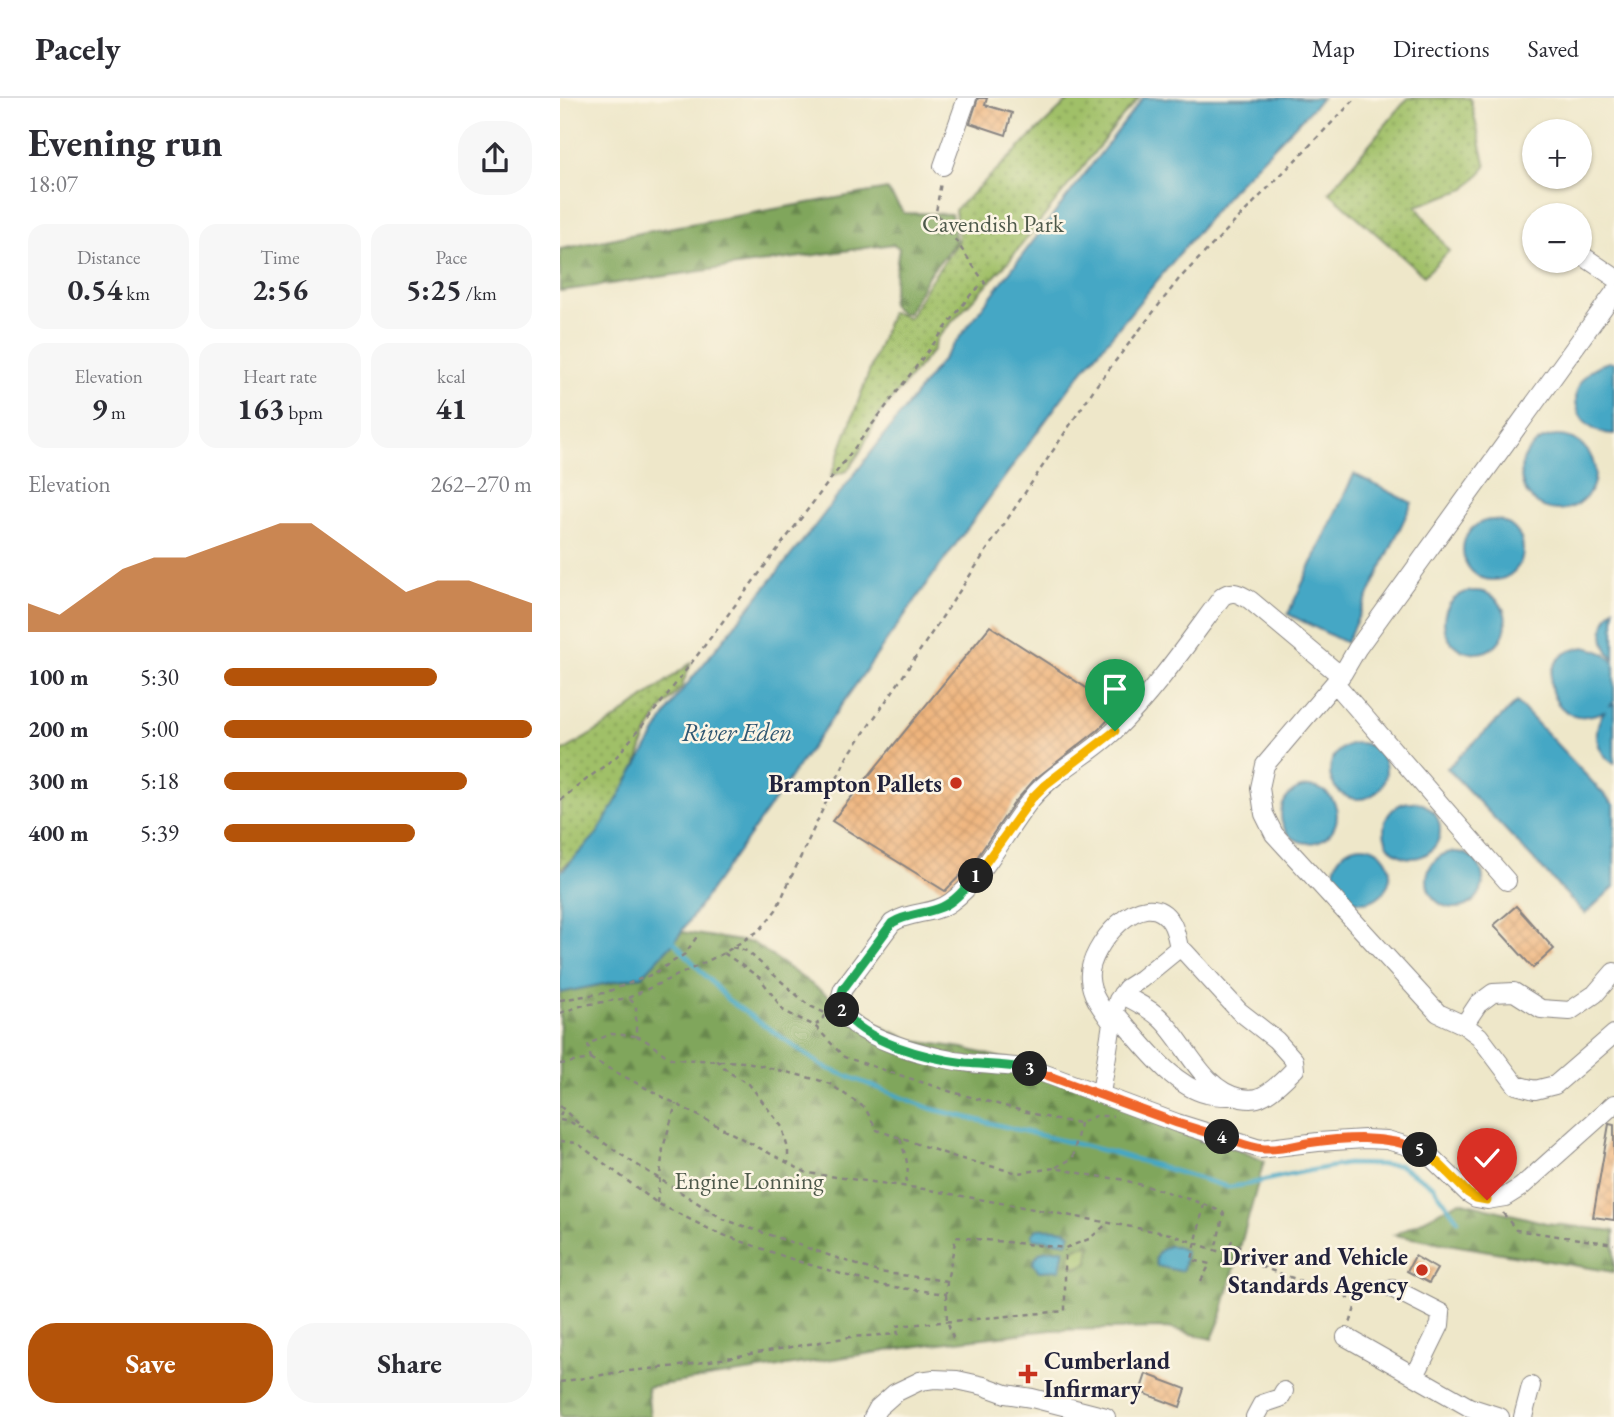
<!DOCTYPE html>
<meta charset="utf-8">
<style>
body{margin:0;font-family:"EB Garamond",serif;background:#f7f7f7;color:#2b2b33;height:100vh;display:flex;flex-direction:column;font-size:26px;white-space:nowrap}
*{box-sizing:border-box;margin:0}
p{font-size:23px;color:#7c7c81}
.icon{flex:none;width:38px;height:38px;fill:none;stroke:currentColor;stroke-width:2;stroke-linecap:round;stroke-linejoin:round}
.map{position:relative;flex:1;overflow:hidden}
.panel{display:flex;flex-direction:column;background:#fff;width:560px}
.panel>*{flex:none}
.tools{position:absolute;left:962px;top:21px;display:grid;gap:14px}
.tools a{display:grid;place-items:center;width:70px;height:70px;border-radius:50%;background:#fff;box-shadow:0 2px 5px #0004;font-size:35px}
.pin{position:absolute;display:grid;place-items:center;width:60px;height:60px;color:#fff;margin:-72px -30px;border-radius:50% 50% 50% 0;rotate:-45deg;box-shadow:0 0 7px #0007}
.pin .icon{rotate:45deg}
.km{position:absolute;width:35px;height:35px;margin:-18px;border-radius:50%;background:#222;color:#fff;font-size:19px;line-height:35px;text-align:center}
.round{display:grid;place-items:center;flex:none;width:74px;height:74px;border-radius:28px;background:#f7f7f7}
.headline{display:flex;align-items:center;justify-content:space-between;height:119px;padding:0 28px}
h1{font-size:38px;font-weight:700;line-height:52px}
.metrics{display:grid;grid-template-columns:repeat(3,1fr);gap:10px;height:119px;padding:7px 28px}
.metrics div{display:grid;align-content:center;border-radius:18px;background:#f7f7f7;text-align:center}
.metrics b{font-size:30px;font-weight:700}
.metrics small{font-size:19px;font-weight:400}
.metrics p{font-size:19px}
.chart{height:196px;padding:14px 28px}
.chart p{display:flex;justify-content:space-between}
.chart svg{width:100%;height:126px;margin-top:7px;fill:#b45309;opacity:.7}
.action{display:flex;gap:14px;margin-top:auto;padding:14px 28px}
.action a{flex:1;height:80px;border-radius:28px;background:#b45309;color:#fff;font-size:28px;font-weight:700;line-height:80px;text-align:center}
.action a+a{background:#f7f7f7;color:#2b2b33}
ul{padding:0 28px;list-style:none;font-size:23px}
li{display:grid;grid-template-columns:112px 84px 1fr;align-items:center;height:52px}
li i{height:18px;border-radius:9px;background:#b45309}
header{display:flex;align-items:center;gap:42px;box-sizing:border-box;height:98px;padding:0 35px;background:#fff;border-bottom:2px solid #e1e1e2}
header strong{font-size:33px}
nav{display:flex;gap:38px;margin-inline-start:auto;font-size:24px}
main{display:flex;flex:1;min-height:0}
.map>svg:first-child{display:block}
.green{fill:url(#green-dots);stroke:#617152;stroke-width:2}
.forest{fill:url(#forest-firs);stroke:#51644c;stroke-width:2}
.wetland{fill:url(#wetland-marsh);stroke:#617152;stroke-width:2}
.water{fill:#45a7c5;stroke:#346480;stroke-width:2}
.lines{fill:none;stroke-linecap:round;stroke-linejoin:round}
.stream{stroke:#45a7c5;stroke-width:4.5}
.building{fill:url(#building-cross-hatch)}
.minor-casing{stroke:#888482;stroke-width:20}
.path{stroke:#888482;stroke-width:2.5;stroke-dasharray:5 5;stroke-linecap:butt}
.minor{stroke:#fff;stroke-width:18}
.split-1-casing{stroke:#fff;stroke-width:14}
.split-2-casing{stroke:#fff;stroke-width:14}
.split-3-casing{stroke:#fff;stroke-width:14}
.split-4-casing{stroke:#fff;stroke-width:14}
.split-5-casing{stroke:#fff;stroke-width:14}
.split-6-casing{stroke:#fff;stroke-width:14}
.split-1{stroke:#f5b400;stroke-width:9}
.split-2{stroke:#22a559;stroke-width:9}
.split-3{stroke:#22a559;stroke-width:9}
.split-4{stroke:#f0652b;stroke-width:9}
.split-5{stroke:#f0652b;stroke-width:9}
.split-6{stroke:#f5b400;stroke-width:9}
.poi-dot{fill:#c8321e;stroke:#fcf5e5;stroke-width:2.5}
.labels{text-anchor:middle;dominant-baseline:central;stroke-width:5;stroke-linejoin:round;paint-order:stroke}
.park-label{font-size:24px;fill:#4e594b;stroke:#fcf5e5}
.poi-label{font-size:24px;font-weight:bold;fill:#22223b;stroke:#fcf5e5;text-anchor:end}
.water-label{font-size:26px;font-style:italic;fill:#305772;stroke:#fcf5e5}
</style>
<header>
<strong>Pacely</strong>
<nav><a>Map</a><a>Directions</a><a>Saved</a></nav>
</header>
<main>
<section class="panel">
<div class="headline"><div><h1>Evening run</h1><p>18:07</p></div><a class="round"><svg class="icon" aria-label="share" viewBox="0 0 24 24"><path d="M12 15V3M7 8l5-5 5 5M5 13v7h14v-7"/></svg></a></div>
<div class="metrics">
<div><p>Distance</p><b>0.54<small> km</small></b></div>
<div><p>Time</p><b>2:56</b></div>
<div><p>Pace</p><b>5:25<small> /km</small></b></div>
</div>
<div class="metrics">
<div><p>Elevation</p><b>9<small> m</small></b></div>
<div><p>Heart rate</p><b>163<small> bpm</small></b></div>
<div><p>kcal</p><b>41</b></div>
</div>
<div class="chart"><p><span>Elevation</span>262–270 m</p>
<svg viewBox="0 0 160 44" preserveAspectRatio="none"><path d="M0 44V34L10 38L20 30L30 22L40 18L50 18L60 14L70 10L80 6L90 6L100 14L110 22L120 30L130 26L140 26L150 30L160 34V44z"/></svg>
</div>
<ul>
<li><b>100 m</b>5:30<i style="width:69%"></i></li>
<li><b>200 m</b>5:00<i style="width:100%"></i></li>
<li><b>300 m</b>5:18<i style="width:79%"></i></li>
<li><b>400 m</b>5:39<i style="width:62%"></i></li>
</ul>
<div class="action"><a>Save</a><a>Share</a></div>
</section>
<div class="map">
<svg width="1054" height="1319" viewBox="0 0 1054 1319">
<defs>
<pattern id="green-dots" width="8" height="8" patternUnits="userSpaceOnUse" patternTransform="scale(1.75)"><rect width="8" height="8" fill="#a0c068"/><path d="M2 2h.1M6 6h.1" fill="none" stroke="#829c57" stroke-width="1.8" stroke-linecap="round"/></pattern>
<pattern id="forest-firs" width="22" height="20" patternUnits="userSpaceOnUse" patternTransform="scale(1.75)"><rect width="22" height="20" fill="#80a65c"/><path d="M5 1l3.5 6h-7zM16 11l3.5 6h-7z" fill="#68874d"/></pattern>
<pattern id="wetland-marsh" width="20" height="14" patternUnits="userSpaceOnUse" patternTransform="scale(1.75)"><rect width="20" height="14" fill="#a0c068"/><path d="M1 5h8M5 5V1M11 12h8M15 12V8" fill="none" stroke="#829c57"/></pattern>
<pattern id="building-cross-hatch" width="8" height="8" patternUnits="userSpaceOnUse" patternTransform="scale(1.75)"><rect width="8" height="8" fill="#efb47b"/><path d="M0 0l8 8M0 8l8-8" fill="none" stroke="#cd9a6b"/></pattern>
</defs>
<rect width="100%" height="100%" fill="#fcf5e5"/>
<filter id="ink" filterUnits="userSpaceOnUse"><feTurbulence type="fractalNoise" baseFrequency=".0143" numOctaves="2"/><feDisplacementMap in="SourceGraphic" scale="14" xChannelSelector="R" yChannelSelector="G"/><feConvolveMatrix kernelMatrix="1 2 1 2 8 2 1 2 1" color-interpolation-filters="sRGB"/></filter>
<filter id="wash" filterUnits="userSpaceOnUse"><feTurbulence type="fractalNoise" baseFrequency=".00686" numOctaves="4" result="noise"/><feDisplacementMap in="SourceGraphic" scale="28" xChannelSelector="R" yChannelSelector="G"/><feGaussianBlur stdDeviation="1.57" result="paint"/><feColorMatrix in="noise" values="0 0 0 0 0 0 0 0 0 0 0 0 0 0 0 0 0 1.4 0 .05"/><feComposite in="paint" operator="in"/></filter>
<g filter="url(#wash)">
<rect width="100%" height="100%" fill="#eee7c9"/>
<path class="green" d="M511,0H579L563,18L448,164L377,240L373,252L320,315L300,354L287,373L271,378L331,214L349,220L368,186L399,143L395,112Z
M848,0H910L926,69L906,91L856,108L889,153L864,178L769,94Z
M131,565L121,590L101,612L86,638L72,681L50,721L22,754L0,771V655L50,625Z"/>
<path class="forest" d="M327,91L344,115L391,116L396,144L369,176L348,215H340L331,207L339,150L333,146L0,193V151L85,134Z
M122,834L193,845L288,912L308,923L353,943L403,950L515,980L704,1063L660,1222L652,1241L608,1230L491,1232L372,1246L87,1289L90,1319H0V895L82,878Z
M900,1103L986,1125L1054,1133V1174L834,1137Z"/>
<path class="wetland" d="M530,1147L528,1165L516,1170L513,1168L509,1157L518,1149Z"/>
<path class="water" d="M583,0H762L671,93L516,281L369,483L114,844L82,878L0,895V775L37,736L116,600L254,429Z
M1049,264H1054V336C1009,336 1000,277 1049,264Z
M961 375a37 37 0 1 1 74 0a37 37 0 1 1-74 0Z
M794,376L852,405L786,545L728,516Z
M903 452a30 30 0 1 1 60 0a30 30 0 1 1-60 0Z
M884 524a31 31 0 1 1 62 0a31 31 0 1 1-62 0Z
M1054,510V561C1039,545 1040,526 1054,510Z
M1025,549C1037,552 1048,555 1054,565V603L1051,607L1054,606V666C1035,654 1032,631 1044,614C1035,616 1026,620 1017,618C991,612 982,578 1000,560C1007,552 1016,551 1025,549Z
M957,604L1054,707V789L1025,816L887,670Z
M770 673a28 28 0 1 1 56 0a28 28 0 1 1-56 0Z
M721 717a28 28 0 1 1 56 0a28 28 0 1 1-56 0Z
M824 732a28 28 0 1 1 56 0a28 28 0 1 1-56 0Z
M774 776a28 28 0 1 1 56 0a28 28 0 1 1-56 0Z
M867 782a28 28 0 1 1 56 0a28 28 0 1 1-56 0Z
M477,1131C488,1131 501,1129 511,1135L507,1145L473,1140L472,1136Z
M608,1148H616L626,1154L623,1172L619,1173L597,1168C592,1158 600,1152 608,1148Z
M504,1151L500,1172L479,1173L473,1165C479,1149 489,1152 504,1151Z"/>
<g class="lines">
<path class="stream" d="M114,844L168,902L264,969L372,1011L554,1055L668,1089L684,1087L737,1075L787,1066L839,1067L873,1088L898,1122"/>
</g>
<g id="blocks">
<path class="building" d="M418,0H427L425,7L452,15L446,37L410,25Z
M430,528L559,611L538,632L474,682L454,705L416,761L385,793L272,723Z
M956,808L994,851L973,870L934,827Z
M1049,1026L1054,1027V1122L1033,1119Z
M855,1158L877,1171L869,1185L847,1173Z
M586,1276L626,1291L620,1309L580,1294Z"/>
</g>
</g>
<g filter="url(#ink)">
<use href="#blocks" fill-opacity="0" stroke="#888482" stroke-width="2"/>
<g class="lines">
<defs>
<path id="minor" d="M383,68L407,0
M1020,156L1054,179
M1054,195L797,551L783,575L705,667L700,690L704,716L714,736L878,915L904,927L919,938L956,987L975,992L995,987L1054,936
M781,578L690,502C680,496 672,491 662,499C629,543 594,594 555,632C530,657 496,672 473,699C446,731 425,779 391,804C374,817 349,813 332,825L283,891C281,897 279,901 280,907C286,939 375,960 403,964C426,968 449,967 472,971L617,1025L700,1051L758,1044L805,1041L827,1042L858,1051L871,1059L908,1095L916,1100L927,1102L945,1099L961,1089L1054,1006
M775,585L947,783
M562,896C575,904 592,911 602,922C627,947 643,993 681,1000C688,1001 695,1002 702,998C714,993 725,980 735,971L734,962L716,942L679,913L625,854L619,850
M555,915C580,942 610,987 647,996C654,998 662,998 669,998
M904,927L918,906L933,895L954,894L981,911L1010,913L1035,896L1054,874
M541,996L552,925V923L558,902L567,890L581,881L619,850C617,841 616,832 611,824C585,782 526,850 530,881C531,898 543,912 552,925
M832,1190L881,1215L880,1227L855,1278
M786,1239L909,1309L940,1319
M313,1319L318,1310L335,1295L360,1283L374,1281L397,1282L424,1288L446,1296L472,1300L546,1319
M695,1319L702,1306L720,1300L724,1293
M963,1319L971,1288"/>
</defs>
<use href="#minor" class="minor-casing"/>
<path class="path" d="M0,702L57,658L104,601L412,195L425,185L376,114L381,84
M172,849L187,853L248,907L267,916L256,927
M164,855L200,880L224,913L255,928L284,959L392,994L497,1022L520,1025L535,1018H553
M0,902L44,895L93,876L125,856L138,837
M0,915L24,907L68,900L131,871L164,855L200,832L216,812L287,659L335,590L536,288L619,181L796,0
M76,938C91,943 99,955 113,961L187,964L258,982L270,986L305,1010L317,1032L398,1060L458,1075L495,1070
M31,961L28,946L51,936L76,938V907L68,900
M156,962L170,975L189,986L222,1029L228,1051V1065
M0,966L31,961L247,1075L364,1091L610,1136L797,1203L790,1226
M0,1008L21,1028
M0,1018L3,1010
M0,1022L10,1024L23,1030L60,1056L163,1121L318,1174L387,1183
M520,1025L513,1060L495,1070L535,1078L560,1081L600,1092L644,1106L632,1162L650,1166L641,1183
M340,1041C345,1057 352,1071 344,1088
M0,1043L17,1045L97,1105L155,1134L237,1163L319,1187L386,1196L387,1183L396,1139L505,1150L529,1141L548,1125
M97,1105L103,1050L116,1006
M644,1106L664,1115L655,1152
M943,1115L956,1132L1054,1146
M664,1155L672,1143L679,1147V1154L683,1162
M386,1196L387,1222L394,1243
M0,1284L60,1274L120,1268L290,1239L338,1236L336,1228L505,1213V1152"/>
<use href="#minor" class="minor"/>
</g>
</g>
<g class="lines" filter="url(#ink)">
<defs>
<path id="split-1" d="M416,778L472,700L485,687L555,633"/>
<path id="split-2" d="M282,912C277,906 281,898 283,891L332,825C346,816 366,816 382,809C396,803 406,789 416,778"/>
<path id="split-3" d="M282,912C305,945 367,960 405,965C427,967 449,967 470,971"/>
<path id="split-4" d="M470,971L617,1025L662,1039"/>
<path id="split-5" d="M662,1039C675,1043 690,1050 704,1051C718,1052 733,1048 747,1045C783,1040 826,1036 860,1052"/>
<path id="split-6" d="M860,1052L872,1059L908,1095L916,1100L927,1102"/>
</defs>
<use href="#split-1" class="split-1-casing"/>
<use href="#split-2" class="split-2-casing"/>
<use href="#split-3" class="split-3-casing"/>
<use href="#split-4" class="split-4-casing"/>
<use href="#split-5" class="split-5-casing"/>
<use href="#split-6" class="split-6-casing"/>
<use href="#split-1" class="split-1"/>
<use href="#split-2" class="split-2"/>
<use href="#split-3" class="split-3"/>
<use href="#split-4" class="split-4"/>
<use href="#split-5" class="split-5"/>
<use href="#split-6" class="split-6"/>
</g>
<g class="poi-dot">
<circle cx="396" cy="685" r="7"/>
<circle cx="862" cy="1172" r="7"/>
<path d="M464.5 1265.5h7v7h7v7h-7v7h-7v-7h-7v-7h7z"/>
</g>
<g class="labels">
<g class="park-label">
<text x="433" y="125">Cavendish Park</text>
<text x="189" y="1082">Engine Lonning</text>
</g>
<g class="poi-label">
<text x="382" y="685">Brampton Pallets</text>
<text x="848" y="1158">Driver and Vehicle<tspan x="848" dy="28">Standards Agency</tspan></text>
<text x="484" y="1262" text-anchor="start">Cumberland<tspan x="484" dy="28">Infirmary</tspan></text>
</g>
<g class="water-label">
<text x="177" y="634">River Eden</text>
</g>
</g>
</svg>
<div class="tools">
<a>+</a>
<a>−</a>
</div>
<div class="pin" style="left:555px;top:633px;background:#1e9e55"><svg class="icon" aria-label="arrive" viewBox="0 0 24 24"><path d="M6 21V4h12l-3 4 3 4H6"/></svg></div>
<div class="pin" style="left:927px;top:1102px;background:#d93025"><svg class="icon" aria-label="check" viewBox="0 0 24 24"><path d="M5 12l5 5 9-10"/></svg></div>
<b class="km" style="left:416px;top:778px">1</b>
<b class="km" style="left:282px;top:912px">2</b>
<b class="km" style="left:470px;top:971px">3</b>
<b class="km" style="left:662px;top:1039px">4</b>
<b class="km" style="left:860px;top:1052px">5</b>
</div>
</main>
